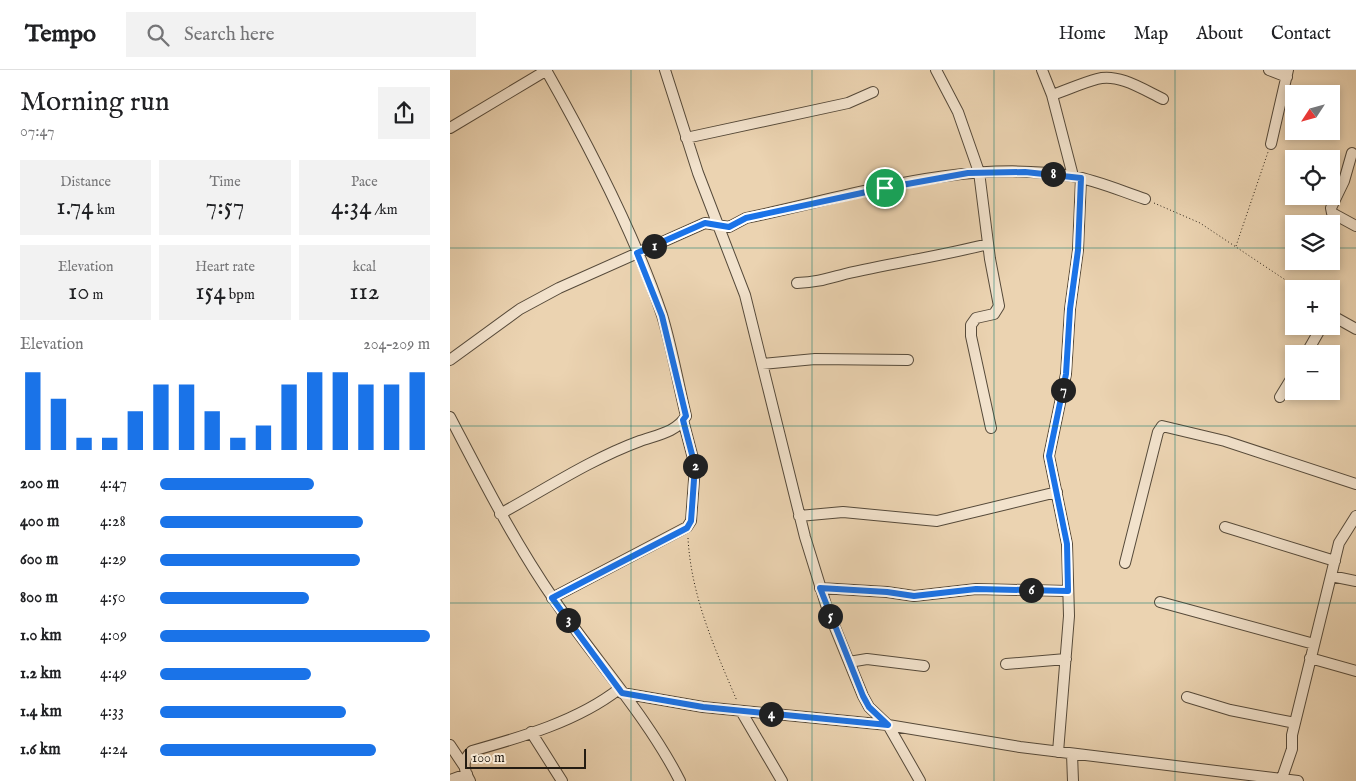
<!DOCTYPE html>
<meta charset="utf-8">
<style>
body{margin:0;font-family:"IM FELL English",serif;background:#f2f2f2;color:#202124;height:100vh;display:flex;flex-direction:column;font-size:19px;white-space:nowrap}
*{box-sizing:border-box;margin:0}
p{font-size:16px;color:#757577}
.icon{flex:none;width:28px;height:28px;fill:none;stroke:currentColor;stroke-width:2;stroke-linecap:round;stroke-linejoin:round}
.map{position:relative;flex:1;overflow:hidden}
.details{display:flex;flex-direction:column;background:#fff;width:450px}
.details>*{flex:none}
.needle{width:32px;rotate:234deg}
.buttons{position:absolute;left:835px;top:15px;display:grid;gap:10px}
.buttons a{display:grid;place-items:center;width:55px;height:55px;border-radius:0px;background:#fff;box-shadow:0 2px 8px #0003;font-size:25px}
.scale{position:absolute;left:15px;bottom:12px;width:121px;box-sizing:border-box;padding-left:5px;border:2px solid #241c12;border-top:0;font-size:14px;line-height:18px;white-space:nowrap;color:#241c12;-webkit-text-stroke:4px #f2e2cc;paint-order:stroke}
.pin{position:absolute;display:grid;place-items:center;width:42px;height:42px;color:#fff;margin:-21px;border:2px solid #fff;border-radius:50%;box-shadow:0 1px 5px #0007}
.km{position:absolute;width:25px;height:25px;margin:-12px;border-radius:50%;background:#222;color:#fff;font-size:14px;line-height:25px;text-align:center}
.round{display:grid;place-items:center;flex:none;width:52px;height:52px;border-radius:0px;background:#f2f2f2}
.overview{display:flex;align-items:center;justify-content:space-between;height:85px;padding:0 20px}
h1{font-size:28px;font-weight:600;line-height:38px}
.figures{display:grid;grid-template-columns:repeat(3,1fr);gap:8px;height:85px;padding:5px 20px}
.figures div{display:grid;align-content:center;border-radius:0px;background:#f2f2f2;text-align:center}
.figures b{font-size:25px;font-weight:600}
.figures small{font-size:14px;font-weight:400}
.figures p{font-size:14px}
.chart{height:140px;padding:10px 20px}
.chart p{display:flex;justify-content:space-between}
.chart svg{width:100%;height:90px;margin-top:5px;stroke:#1a73e8;stroke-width:6}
ul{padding:0 20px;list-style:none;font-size:16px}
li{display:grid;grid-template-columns:80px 60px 1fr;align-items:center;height:38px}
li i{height:12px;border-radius:6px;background:#1a73e8}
header{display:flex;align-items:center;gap:30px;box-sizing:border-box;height:70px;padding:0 25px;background:#fff;border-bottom:1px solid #e0e0e0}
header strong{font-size:24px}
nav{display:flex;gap:28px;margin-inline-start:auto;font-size:18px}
.search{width:350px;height:45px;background:#f2f2f2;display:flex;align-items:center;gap:12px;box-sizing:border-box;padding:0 18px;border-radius:0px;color:#757577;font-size:19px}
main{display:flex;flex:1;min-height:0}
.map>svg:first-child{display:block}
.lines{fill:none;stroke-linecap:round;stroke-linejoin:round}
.minor-casing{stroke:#564a3a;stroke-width:12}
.path{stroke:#241c12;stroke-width:1;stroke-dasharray:1 2.5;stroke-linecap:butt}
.minor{stroke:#f2e2cc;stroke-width:10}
.route-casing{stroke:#fff;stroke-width:10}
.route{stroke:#1a73e8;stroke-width:6}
.grid{fill:none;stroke:#0f766e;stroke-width:1;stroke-opacity:0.55}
</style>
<header>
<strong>Tempo</strong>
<div class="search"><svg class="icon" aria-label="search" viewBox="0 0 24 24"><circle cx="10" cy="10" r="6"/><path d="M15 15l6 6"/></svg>Search here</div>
<nav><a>Home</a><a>Map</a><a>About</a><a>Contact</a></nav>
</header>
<main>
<section class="details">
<div class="overview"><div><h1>Morning run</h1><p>07:47</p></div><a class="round"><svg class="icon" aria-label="share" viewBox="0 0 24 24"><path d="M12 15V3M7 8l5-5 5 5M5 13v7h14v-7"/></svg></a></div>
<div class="figures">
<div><p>Distance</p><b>1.74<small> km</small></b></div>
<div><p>Time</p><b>7:57</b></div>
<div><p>Pace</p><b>4:34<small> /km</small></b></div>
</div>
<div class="figures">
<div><p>Elevation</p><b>10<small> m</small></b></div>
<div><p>Heart rate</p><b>154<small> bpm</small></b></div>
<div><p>kcal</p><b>112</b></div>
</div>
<div class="chart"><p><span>Elevation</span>204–209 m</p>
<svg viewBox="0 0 160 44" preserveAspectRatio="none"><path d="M5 44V6M15 44V19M25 44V38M35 44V38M45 44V25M55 44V12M65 44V12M75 44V25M85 44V38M95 44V32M105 44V12M115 44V6M125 44V6M135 44V12M145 44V12M155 44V6"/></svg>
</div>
<ul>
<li><b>200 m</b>4:47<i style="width:57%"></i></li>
<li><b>400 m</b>4:28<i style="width:75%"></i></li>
<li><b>600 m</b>4:29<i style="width:74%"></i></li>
<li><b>800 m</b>4:50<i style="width:55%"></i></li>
<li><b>1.0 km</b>4:09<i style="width:100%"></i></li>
<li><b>1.2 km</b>4:49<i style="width:56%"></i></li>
<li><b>1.4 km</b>4:33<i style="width:69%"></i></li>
<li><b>1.6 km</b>4:24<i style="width:80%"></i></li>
</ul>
</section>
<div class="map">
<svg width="906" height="711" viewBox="0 0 906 711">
<rect width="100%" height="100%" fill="#ebd3b1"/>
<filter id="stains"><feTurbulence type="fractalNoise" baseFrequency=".004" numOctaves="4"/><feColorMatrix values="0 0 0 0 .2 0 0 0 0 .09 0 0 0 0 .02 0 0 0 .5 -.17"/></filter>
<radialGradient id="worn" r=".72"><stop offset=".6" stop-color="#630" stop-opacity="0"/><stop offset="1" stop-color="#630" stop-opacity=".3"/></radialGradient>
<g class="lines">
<defs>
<path id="minor" d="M215,0L248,103L295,225L355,467L377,538L413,626L419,637L438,655L470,711
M486,0L508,42L529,102L540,189L549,236L544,244L526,248L521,255V266L541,358
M592,0L602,25L623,106
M819,0L837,7
M602,25C617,20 632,13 647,9C669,3 694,20 713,29
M0,58L97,0
M236,68L398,33L423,22
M821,74L838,0
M902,83L894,111L881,138L882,143L906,156
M347,213C368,212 376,209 395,204C443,193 491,186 538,174
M881,245L906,259
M856,284L872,256
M0,290L70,239L109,218L255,153L279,157L296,148C402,126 513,88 622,106C646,110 671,121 695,129
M312,294L365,289L458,290
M830,327L844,304
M0,347C33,410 64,472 105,531C146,591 197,646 230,711
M50,444C96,419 141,389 190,371C207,365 227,362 236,346C228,313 222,278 212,245C184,162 139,76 96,0
M349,446L393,442L487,451L607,422
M775,457L885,491
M675,493L708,362L712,356L775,371L906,414
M881,506L906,511
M370,518L437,522L464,526L526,519L618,521
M102,528L237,457L241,451L245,396L233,350
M710,532L864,574
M860,588L906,601
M399,592L417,589L474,596
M556,594L616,589
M172,623L253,637L438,655L570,677L848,711
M737,627L780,640L845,653
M291,641L332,711
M81,662L112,711
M0,675L14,696
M608,682L619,546L617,474L599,386L616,304L620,239L628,180L631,108
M622,684L623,711
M0,710L17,704
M20,711C13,699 12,690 22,681C72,667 128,651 169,619
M831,711L842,679V665L889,473L906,446"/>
</defs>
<use href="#minor" class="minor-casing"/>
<path class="path" d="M704,133L750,153L849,219
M786,176L818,82
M238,468C241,526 265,579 287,631"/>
<use href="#minor" class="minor"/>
</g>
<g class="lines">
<defs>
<path id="route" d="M575,102L631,108L628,180L620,239L616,304L599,386L617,474L618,521L526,519L464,526L437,522L370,518L413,626L419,637L438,655L253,637L172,623L102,528L237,458L241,451L245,396L233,350L236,346L212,246L187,183L255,153L279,157L296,148L435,118L518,103Z"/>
</defs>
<use href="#route" class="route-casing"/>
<use href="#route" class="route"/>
</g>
<path class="grid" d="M181,0V711M362,0V711M544,0V711M725,0V711M0,178H844M881,178H906M0,356H906M0,533H906"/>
<rect width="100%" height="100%" filter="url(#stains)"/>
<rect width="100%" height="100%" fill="url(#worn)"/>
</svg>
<div class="buttons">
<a><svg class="needle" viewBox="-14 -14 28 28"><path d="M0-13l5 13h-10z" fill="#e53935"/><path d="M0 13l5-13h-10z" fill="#757577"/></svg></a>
<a><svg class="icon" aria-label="locate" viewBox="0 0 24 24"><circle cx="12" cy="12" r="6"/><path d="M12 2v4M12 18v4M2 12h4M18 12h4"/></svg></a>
<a><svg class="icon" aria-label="layers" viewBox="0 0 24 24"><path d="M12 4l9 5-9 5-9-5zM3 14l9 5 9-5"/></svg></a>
<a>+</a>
<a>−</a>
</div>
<div class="scale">100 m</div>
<div class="pin" style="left:435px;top:118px;background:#1e9e55"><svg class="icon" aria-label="arrive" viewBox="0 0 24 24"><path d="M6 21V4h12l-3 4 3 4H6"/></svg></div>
<b class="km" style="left:204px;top:176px">1</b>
<b class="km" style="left:245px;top:396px">2</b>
<b class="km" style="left:118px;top:550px">3</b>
<b class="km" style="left:321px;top:644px">4</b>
<b class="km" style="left:380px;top:546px">5</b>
<b class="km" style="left:581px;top:520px">6</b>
<b class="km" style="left:613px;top:320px">7</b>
<b class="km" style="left:603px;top:104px">8</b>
</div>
</main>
